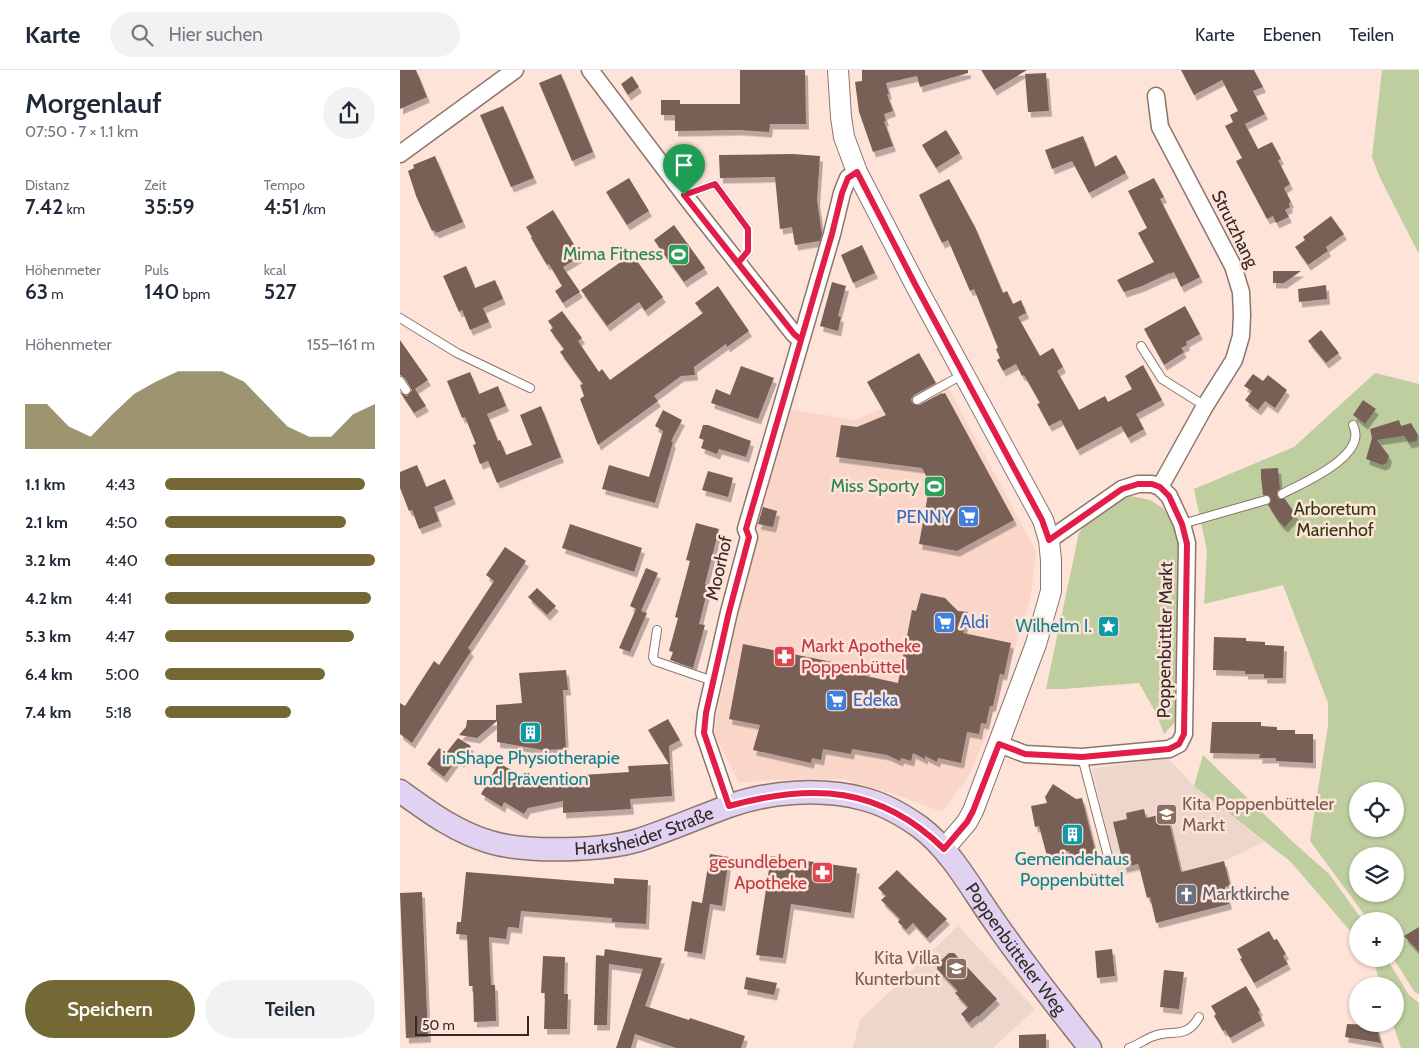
<!DOCTYPE html>
<html lang="de">
<meta charset="utf-8">
<style>
body{margin:0;font-family:Cabin,sans-serif;background:#f2f2f3;color:#1f2937;height:100vh;display:flex;flex-direction:column;font-size:19px;white-space:nowrap}
*{box-sizing:border-box;margin:0}
p{font-size:16px;color:#747a83}
.icon{flex:none;width:28px;height:28px;fill:none;stroke:currentColor;stroke-width:2;stroke-linecap:round;stroke-linejoin:round}
.map{position:relative;flex:1;overflow:hidden}
.sheet{display:flex;flex-direction:column;background:#fff;width:400px}
.sheet>*{flex:none}
.tools{position:absolute;left:949px;top:712px;display:grid;gap:10px}
.tools a{display:grid;place-items:center;width:55px;height:55px;border-radius:50%;background:#fff;box-shadow:0 1px 4px #0004;font-size:25px}
.scale{position:absolute;left:15px;bottom:12px;width:114px;box-sizing:border-box;padding-left:5px;border:2px solid #332925;border-top:0;font-size:14px;line-height:18px;white-space:nowrap;color:#332925;-webkit-text-stroke:4px #fee3d8;paint-order:stroke}
.pin{position:absolute;display:grid;place-items:center;width:42px;height:42px;color:#fff;margin:-51px -21px;border-radius:50% 50% 50% 0;rotate:-45deg;box-shadow:0 0 5px #0007}
.pin .icon{rotate:45deg}
.round{display:grid;place-items:center;flex:none;width:52px;height:52px;border-radius:26px;background:#f2f2f3}
.overview{display:flex;align-items:center;justify-content:space-between;height:85px;padding:0 25px}
h1{font-size:28px;font-weight:600;line-height:38px}
.figures{display:grid;grid-template-columns:repeat(3,1fr);gap:8px;height:85px;padding:5px 25px}
.figures div{display:grid;align-content:center}
.figures b{font-size:21px;font-weight:600}
.figures small{font-size:14px;font-weight:400}
.figures p{font-size:14px}
.chart{height:140px;padding:10px 25px}
.chart p{display:flex;justify-content:space-between}
.chart svg{width:100%;height:90px;margin-top:5px;fill:#746835;opacity:.7}
.primary-button{display:flex;gap:10px;margin-top:auto;padding:10px 25px}
.primary-button a{flex:1;height:58px;border-radius:30px;background:#746835;color:#fff;font-size:20px;font-weight:600;line-height:58px;text-align:center}
.primary-button a+a{background:#f2f2f3;color:#1f2937}
ul{padding:0 25px;list-style:none;font-size:16px}
li{display:grid;grid-template-columns:80px 60px 1fr;align-items:center;height:38px}
li i{height:12px;border-radius:6px;background:#746835}
header{display:flex;align-items:center;gap:30px;box-sizing:border-box;height:70px;padding:0 25px;background:#fff;border-bottom:1px solid #e0e1e3}
header strong{font-size:24px}
nav{display:flex;gap:28px;margin-inline-start:auto;font-size:18px}
.search{width:350px;height:45px;background:#f2f2f3;display:flex;align-items:center;gap:12px;box-sizing:border-box;padding:0 18px;border-radius:28px;color:#747a83;font-size:19px}
main{display:flex;flex:1;min-height:0}
.map>svg:first-child{display:block}
.built{fill:#f9d6c8}
.education{fill:#edd6cc}
.green{fill:#bece9e;fill-rule:evenodd}
.building{fill:#786157;filter:url(#shadow)}
.lines{fill:none;stroke-linecap:round;stroke-linejoin:round}
.service-casing{stroke:#8d756b;stroke-width:10}
.minor-casing{stroke:#8d756b;stroke-width:19}
.tertiary-casing{stroke:#8d756b;stroke-width:22}
.secondary-casing{stroke:#8d756b;stroke-width:25}
.service{stroke:#fff;stroke-width:8}
.minor{stroke:#fff;stroke-width:16}
.tertiary{stroke:#fff;stroke-width:20}
.secondary{stroke:#e1d2f2;stroke-width:22}
.route-casing{stroke:#fff;stroke-width:10}
.route{stroke:#e11d48;stroke-width:6}
.labels{text-anchor:middle;dominant-baseline:central;stroke-width:5;stroke-linejoin:round;paint-order:stroke}
.street-label{font-size:18px;fill:#332925;stroke:#fee3d8}
.leisure-label{font-size:18px;fill:#27864d;stroke:#fee3d8;text-anchor:end}
.park-label{font-size:18px;fill:#2f3b0d;stroke:#fee3d8}
.shop-label{font-size:18px;fill:#366cbe;stroke:#fee3d8;text-anchor:start}
.culture-label{font-size:18px;fill:#0d838f;stroke:#fee3d8}
.health-label{font-size:18px;fill:#be3a42;stroke:#fee3d8;text-anchor:start}
.education-label{font-size:18px;fill:#785e54;stroke:#fee3d8;text-anchor:start}
.worship-label{font-size:18px;fill:#5b616d;stroke:#fee3d8;text-anchor:start}
</style>
<header>
<strong>Karte</strong>
<div class="search"><svg class="icon" aria-label="search" viewBox="0 0 24 24"><circle cx="10" cy="10" r="6"/><path d="M15 15l6 6"/></svg>Hier suchen</div>
<nav><a>Karte</a><a>Ebenen</a><a>Teilen</a></nav>
</header>
<main>
<section class="sheet">
<div class="overview"><div><h1>Morgenlauf</h1><p>07:50 · 7 × 1.1 km</p></div><a class="round"><svg class="icon" aria-label="share" viewBox="0 0 24 24"><path d="M12 15V3M7 8l5-5 5 5M5 13v7h14v-7"/></svg></a></div>
<div class="figures">
<div><p>Distanz</p><b>7.42<small> km</small></b></div>
<div><p>Zeit</p><b>35:59</b></div>
<div><p>Tempo</p><b>4:51<small> /km</small></b></div>
</div>
<div class="figures">
<div><p>Höhenmeter</p><b>63<small> m</small></b></div>
<div><p>Puls</p><b>140<small> bpm</small></b></div>
<div><p>kcal</p><b>527</b></div>
</div>
<div class="chart"><p><span>Höhenmeter</span>155–161 m</p>
<svg viewBox="0 0 160 44" preserveAspectRatio="none"><path d="M0 44V22L10 22L20 33L30 38L40 27L50 17L60 11L70 6L80 6L90 6L100 11L110 22L120 33L130 38L140 38L150 27L160 22V44z"/></svg>
</div>
<ul>
<li><b>1.1 km</b>4:43<i style="width:95%"></i></li>
<li><b>2.1 km</b>4:50<i style="width:86%"></i></li>
<li><b>3.2 km</b>4:40<i style="width:100%"></i></li>
<li><b>4.2 km</b>4:41<i style="width:98%"></i></li>
<li><b>5.3 km</b>4:47<i style="width:90%"></i></li>
<li><b>6.4 km</b>5:00<i style="width:76%"></i></li>
<li><b>7.4 km</b>5:18<i style="width:60%"></i></li>
</ul>
<div class="primary-button"><a>Speichern</a><a>Teilen</a></div>
</section>
<div class="map">
<svg width="1019" height="978" viewBox="0 0 1019 978">
<defs>
<filter id="shadow"><feDropShadow dx="3" dy="5.5" stdDeviation="0" flood-color="#0004"/></filter>
</defs>
<rect width="100%" height="100%" fill="#fee3d8"/>
<path class="built" d="M543,308L636,481L630,531L586,665L568,707L542,742L494,724L443,709L373,710L339,713L314,663L347,487L388,339L455,350L508,327Z"/>
<path class="education" d="M767,687L794,716L864,772L824,791L758,808L741,801L718,807L692,699Z
M558,856L635,939L593,978H453L460,950Z"/>
<path class="green" d="M982,0H1019V184L980,108L972,87Z
M975,303L1019,314V925L1014,921L994,889H995V851H969L910,771L928,655V633L883,515L804,534L807,481L794,419L894,377ZM958,721H995V759H958ZM958,786H995V824H958Z
M731,426L750,430L764,439L781,470L775,652L764,664L756,643L739,613L663,619H646L679,463L697,441L712,432Z
M803,685L894,773L929,804L963,851H958L957,869L891,792L794,716Z
M973,889H987L1009,925L1019,933V978H1001L993,954H995V916H981Z"/>
<path class="building" d="M0,0H16L27,27L0,39Z
M340,0H405L406,54H370L369,62L340,60L275,61V45H261V30H280V34H340Z
M462,0H568V3L520,17L517,6L486,13L489,24H487L493,41L484,44L486,51H484L493,76L473,82L459,42L455,12L462,11Z
M581,0H627L594,20Z
M781,0H854L863,17L853,21L865,44L845,54L858,79L872,72L881,89L878,90L890,114L884,118L891,132L889,133L890,137L885,140L889,147L876,153L873,146L867,149L836,91L842,88L825,56L833,52L830,45L838,41L822,10L794,25Z
M646,3L649,41L628,42L625,4Z
M161,4L193,82L172,91L139,13Z
M232,6L239,17L228,25L221,14Z
M103,36L134,108L111,117L80,45Z
M546,60L560,83L536,98L522,75Z
M683,66L695,97L716,85L726,103L689,123L672,91L652,99L645,80Z
M393,84L420,86L417,130L422,164L420,171L395,175L392,157L380,159L375,107L320,108L319,85Z
M35,86L63,152L36,163L34,160L32,161L16,126L8,101L14,98L13,95Z
M229,108L249,141L227,155L206,122Z
M754,108L764,127L760,129L800,207L781,217L774,202L770,204V203L742,216L724,222L717,210L754,192L738,163L747,158L728,121Z
M549,109L575,157L603,223L607,221L613,234L621,230L626,243L618,247L640,286L653,278L663,297L657,301L679,340L705,326L708,332L732,319L725,306L743,295L762,330L736,344L744,359L728,368L721,356L677,380L661,350L649,356L637,334L640,333L624,305L622,306L616,294L603,301L597,290L600,288L596,279L598,278L574,219L570,221L548,170L542,173L519,125Z
M153,140L181,186L163,197L180,222L163,233L155,221L162,216L149,194L147,195L131,168L132,167L126,157Z
M931,146L944,164L926,177L928,181L908,195L895,177L905,170L903,167Z
M274,155L305,198L284,212L254,170Z
M462,175L475,203L453,213L441,185Z
M232,184L263,227L245,241L239,232L207,256L181,220Z
M66,196L75,218L95,210L103,229L83,238L89,252L70,260L62,240L59,242L43,206Z
M873,201H901L884,213H873Z
M432,212L446,216L438,246L441,247L438,261L420,256Z
M926,215L927,229L899,232L898,219Z
M318,216L349,261L327,277L326,274L294,297L295,305L281,306L254,326L258,331L198,375L180,329L184,326L180,315L183,314L160,282L164,279L150,260L153,258L148,251L162,241L182,268L178,271L199,302L202,299L210,310L303,243L295,233Z
M785,236L800,264L786,272L787,275L781,278L784,282L764,295L744,259Z
M921,260L939,283L926,293L908,271Z
M0,270L28,310L15,319L26,336L14,343L0,322L7,326L12,320L5,308L0,305Z
M519,283L536,313L514,325L511,329L512,333L519,335L542,323V324L545,323L614,450L557,481L519,474L530,413L522,398L436,387L441,355L457,357L486,345L467,312Z
M341,296L374,308L358,349L311,333L316,319L330,325Z
M70,302L79,324L98,316L106,336L87,344L98,371L100,370L106,385L132,375L120,345L141,336L161,387L97,413L88,391L80,394L73,375L76,374L65,347L62,348L47,311Z
M853,304L863,311L868,305L887,320L875,338L865,331L858,340L845,330L852,321L844,316Z
M963,330L976,339L965,354L953,345Z
M263,340L282,350L271,371L273,372L255,433L202,419L209,395L249,407L263,361L255,356Z
M999,350L1001,356L1011,353L1018,365L1017,371L1009,373L1004,366L977,370L989,386L987,393L982,395L966,389L972,368L970,359Z
M303,355H308L351,371L346,387L319,379L317,384L301,378L304,370L299,368Z
M17,395L26,417L45,409L53,429L34,437L39,451L19,459L12,440L9,441L0,418V402Z
M878,398L880,419L877,421V426L879,429H885L896,445L885,457L879,452L868,435L871,429L868,425H863L861,407V399Z
M308,401L333,408L328,427L302,420Z
M363,437L377,441L373,457L358,454Z
M296,453L319,459L305,514L309,515L299,554L305,555L293,598L270,590L273,582L269,581L278,548L275,547L290,491L286,490Z
M170,454L242,478L234,502L162,478Z
M105,477L126,491L68,578L71,581L12,673L0,664V633L5,636L34,591L39,595L94,511L86,505Z
M246,498L258,503L241,541L247,543L230,582L219,578L236,539L230,536Z
M137,518L156,536L147,545L128,527Z
M521,523L545,528L558,541L568,542L563,563L611,573L604,605L600,604L593,636H590L586,654L581,653L579,664L567,662L561,693L538,688L537,692L525,686V689L513,683L511,691L501,688L500,691L487,685L452,679L451,684L423,679L421,690L412,688L411,693L353,680L360,655L329,649L343,574L467,599L466,606L498,613L512,540L516,541Z
M814,567L846,568V571L865,572V575L884,576L883,608H864V604H845V601L813,600Z
M166,600L168,620H163L166,679L143,680L97,672V651L77,668L59,665L66,657L67,650H96V635L122,633L119,603Z
M268,649L280,670L269,676L272,726L230,729L231,739L163,743V731L128,738L124,744L104,732L102,737L81,724L99,693L122,706L124,703L135,708L229,702L228,696L269,694L248,660Z
M812,652H861V656L877,657V660H895V664H913V693L876,691V688H859L860,684L810,683Z
M58,668L71,676L61,692L57,689L44,707L27,694L39,678L46,683Z
M653,714L676,729L682,728L696,784L684,787L670,788L669,781L647,786L639,756L635,757L631,736L647,733L645,727Z
M744,739L746,748L767,743L781,802L824,791L830,815L825,817L829,834L756,853L750,827L747,828L739,796L738,794L724,797L713,752L727,749L726,743Z
M310,784L329,787L322,836L310,834L302,884L284,881L292,831L302,833Z
M371,786L457,798L451,843L391,834L383,888L356,885Z
M497,800L547,849L527,868L513,853L506,860L498,852L500,849L481,830L486,826L478,818Z
M66,802L214,814V808L248,810L246,854L212,852V848L121,841L119,858L108,857L106,869L89,867L91,915H95L96,951L74,952L73,916H69L67,865L56,864L57,852H61Z
M22,822L28,967L6,968L0,823Z
M1019,857V882L1004,866Z
M869,861L874,870L877,869L886,884L883,886L888,894L854,913L840,889L842,888L837,879Z
M205,879L262,888L245,936L289,950L290,948L345,966L341,978H276L235,964L231,978H216L243,899L209,894L207,955H194L196,885L204,886Z
M712,879L715,906L697,908L695,881Z
M549,883H554L597,929L578,947L577,946L569,953L561,944L568,937L555,923L558,921L537,899V894Z
M143,886L165,887L164,924H168L167,959H144L145,923H141Z
M764,900L784,902L779,939L760,937Z
M346,907L377,913L374,925L344,919Z
M846,916L860,940L858,942L862,950L830,968L825,960L823,961L814,946L816,944L811,936Z
M947,954L976,955L981,973L945,967Z
M646,964V978H619V965Z"/>
<g class="lines">
<defs>
<path id="service" d="M284,125L315,114L348,159V181L339,193
M0,248L57,283L130,318
M741,276L762,309L805,336
M0,311L6,320
M517,330L562,305
M882,424C902,413 969,386 953,355
M782,454L866,430
M257,560L253,587L255,591L313,611
M682,687L709,790
M729,978C738,975 745,969 754,966C772,959 786,970 799,947"/>
<path id="minor" d="M190,0L293,136L394,264L401,270
M756,26L760,57L833,196L841,222L842,245L841,266L834,290L805,336L760,417
M0,84L115,0
M599,674L625,684L682,687L769,679L779,674L784,664L787,473L782,454L769,426L760,417L752,414H738L722,419L649,470
M329,736L304,663L306,643L329,542L349,467L346,459L432,164L442,123L448,108L457,102"/>
<path id="tertiary" d="M438,0L441,47L444,67L457,102L517,218L643,450L649,470L651,490V521L636,574L573,741L567,752L544,779"/>
<g id="secondary">
<path id="s1" d="M0,721C29,742 56,762 90,772C126,783 202,781 239,770C269,760 299,747 329,736C370,721 422,718 464,729C484,734 503,745 520,757C553,782 573,822 597,855C626,897 658,937 690,978"/>
</g>
</defs>
<use href="#service" class="service-casing"/>
<use href="#minor" class="minor-casing"/>
<use href="#tertiary" class="tertiary-casing"/>
<use href="#secondary" class="secondary-casing"/>
<use href="#service" class="service"/>
<use href="#minor" class="minor"/>
<use href="#tertiary" class="tertiary"/>
<use href="#secondary" class="secondary"/>
</g>
<g class="lines">
<defs>
<path id="route" d="M284,125L394,264L401,270L346,459L349,467L329,542L306,643L304,663L329,736C412,713 480,716 544,779L567,752L573,741L599,674L625,684L682,687L769,679L779,674L784,664L787,474L782,454L769,426L760,417L752,414H738L722,419L649,470L642,450L517,218L457,102L448,108L442,123L432,164L401,270L394,264L338,193L348,181V159L315,114L284,125"/>
</defs>
<use href="#route" class="route-casing"/>
<use href="#route" class="route"/>
</g>
<defs>
<symbol id="stadium-square" viewBox="-11 -11 22 22"><rect x="-9" y="-9" width="18" height="18" rx="4" fill="#2e9e5b" stroke="#fee3d8"/><path d="M0-5a6.5 5 0 1 0 0 10a6.5 5 0 1 0 0-10ZM-3.5-1.8h7v3.6h-7Z" fill="#fff"/></symbol>
<symbol id="supermarket-square" viewBox="-11 -11 22 22"><rect x="-9" y="-9" width="18" height="18" rx="4" fill="#3f7fe0" stroke="#fee3d8"/><path d="M-6-5.5h2.5l.6 2H6L4.5 2H-2.5L-4.4-4H-6ZM-1.5 3.2a1.3 1.3 0 1 0 .1 0ZM3 3.2a1.3 1.3 0 1 0 .1 0Z" fill="#fff"/></symbol>
<symbol id="sight-square" viewBox="-11 -11 22 22"><rect x="-9" y="-9" width="18" height="18" rx="4" fill="#0f9aa8" stroke="#fee3d8"/><path d="M0-6L1.8-2.2L6-1.7L2.9 1.2L3.7 5.4L0 3.3L-3.7 5.4L-2.9 1.2L-6-1.7L-1.8-2.2Z" fill="#fff"/></symbol>
<symbol id="pharmacy-square" viewBox="-11 -11 22 22"><rect x="-9" y="-9" width="18" height="18" rx="4" fill="#e0444e" stroke="#fee3d8"/><path d="M-2-6h4v4h4v4h-4v4h-4v-4h-4v-4h4Z" fill="#fff"/></symbol>
<symbol id="building-square" viewBox="-11 -11 22 22"><rect x="-9" y="-9" width="18" height="18" rx="4" fill="#0f9aa8" stroke="#fee3d8"/><path d="M-4-6H4V6H1V3H-1V6H-4ZM-2.5-4.3h1.7v1.8h-1.7ZM.8-4.3h1.7v1.8H.8ZM-2.5-1h1.7V.8h-1.7ZM.8-1h1.7V.8H.8Z" fill="#fff"/></symbol>
<symbol id="school-square" viewBox="-11 -11 22 22"><rect x="-9" y="-9" width="18" height="18" rx="4" fill="#8d6e63" stroke="#fee3d8"/><path d="M0-5L7-2L0 1L-7-2ZM-4 1L0 2.5L4 1V4Q0 6-4 4Z" fill="#fff"/></symbol>
<symbol id="church-square" viewBox="-11 -11 22 22"><rect x="-9" y="-9" width="18" height="18" rx="4" fill="#6b7280" stroke="#fee3d8"/><path d="M-1.2-6h2.4v3.5h3.3v2.4h-3.3V6h-2.4V-.1h-3.3v-2.4h3.3Z" fill="#fff"/></symbol>
</defs>
<g fill-rule="evenodd">
<use href="#stadium-square" x="266" y="172" width="25" height="25"/>
<use href="#stadium-square" x="522" y="404" width="25" height="25"/>
<use href="#supermarket-square" x="556" y="434" width="25" height="25"/>
<use href="#supermarket-square" x="532" y="540" width="25" height="25"/>
<use href="#sight-square" x="696" y="544" width="25" height="25"/>
<use href="#pharmacy-square" x="372" y="574" width="25" height="25"/>
<use href="#supermarket-square" x="424" y="618" width="25" height="25"/>
<use href="#building-square" x="118" y="650" width="25" height="25"/>
<use href="#school-square" x="754" y="732" width="25" height="25"/>
<use href="#building-square" x="660" y="752" width="25" height="25"/>
<use href="#pharmacy-square" x="410" y="790" width="25" height="25"/>
<use href="#church-square" x="774" y="812" width="25" height="25"/>
<use href="#school-square" x="544" y="886" width="25" height="25"/>
</g>
<g class="labels">
<g class="street-label">
<text transform="translate(835 159) rotate(64)">Strutzhang</text>
<text transform="translate(319 498) rotate(-77)">Moorhof</text>
<text transform="translate(765 570) rotate(-89)">Poppenbüttler Markt</text>
<text stroke="none"><textPath href="#s1" startOffset="261">Harksheider Straße</textPath></text>
<text stroke="none"><textPath href="#s1" startOffset="706">Poppenbütteler Weg</textPath></text>
</g>
<g class="leisure-label">
<text x="263" y="184">Mima Fitness</text>
<text x="519" y="416">Miss Sporty</text>
</g>
<g class="park-label">
<text x="935" y="439">Arboretum<tspan x="935" dy="21">Marienhof</tspan></text>
</g>
<g class="shop-label">
<text x="552" y="447" text-anchor="end">PENNY</text>
<text x="560" y="552">Aldi</text>
<text x="453" y="630">Edeka</text>
</g>
<g class="culture-label">
<text x="692" y="556" text-anchor="end">Wilhelm I.</text>
<text x="131" y="688">inShape Physiotherapie<tspan x="131" dy="21">und Prävention</tspan></text>
<text x="672" y="789">Gemeindehaus<tspan x="672" dy="21">Poppenbüttel</tspan></text>
</g>
<g class="health-label">
<text x="401" y="576">Markt Apotheke<tspan x="401" dy="21">Poppenbüttel</tspan></text>
<text x="407" y="792" text-anchor="end">gesundleben<tspan x="407" dy="21">Apotheke</tspan></text>
</g>
<g class="education-label">
<text x="782" y="734">Kita Poppenbütteler<tspan x="782" dy="21">Markt</tspan></text>
<text x="540" y="888" text-anchor="end">Kita Villa<tspan x="540" dy="21">Kunterbunt</tspan></text>
</g>
<g class="worship-label">
<text x="802" y="824">Marktkirche</text>
</g>
</g>
</svg>
<div class="tools">
<a><svg class="icon" aria-label="locate" viewBox="0 0 24 24"><circle cx="12" cy="12" r="6"/><path d="M12 2v4M12 18v4M2 12h4M18 12h4"/></svg></a>
<a><svg class="icon" aria-label="layers" viewBox="0 0 24 24"><path d="M12 4l9 5-9 5-9-5zM3 14l9 5 9-5"/></svg></a>
<a>+</a>
<a>−</a>
</div>
<div class="scale">50 m</div>
<div class="pin" style="left:284px;top:125px;background:#1e9e55"><svg class="icon" aria-label="arrive" viewBox="0 0 24 24"><path d="M6 21V4h12l-3 4 3 4H6"/></svg></div>
</div>
</main>
